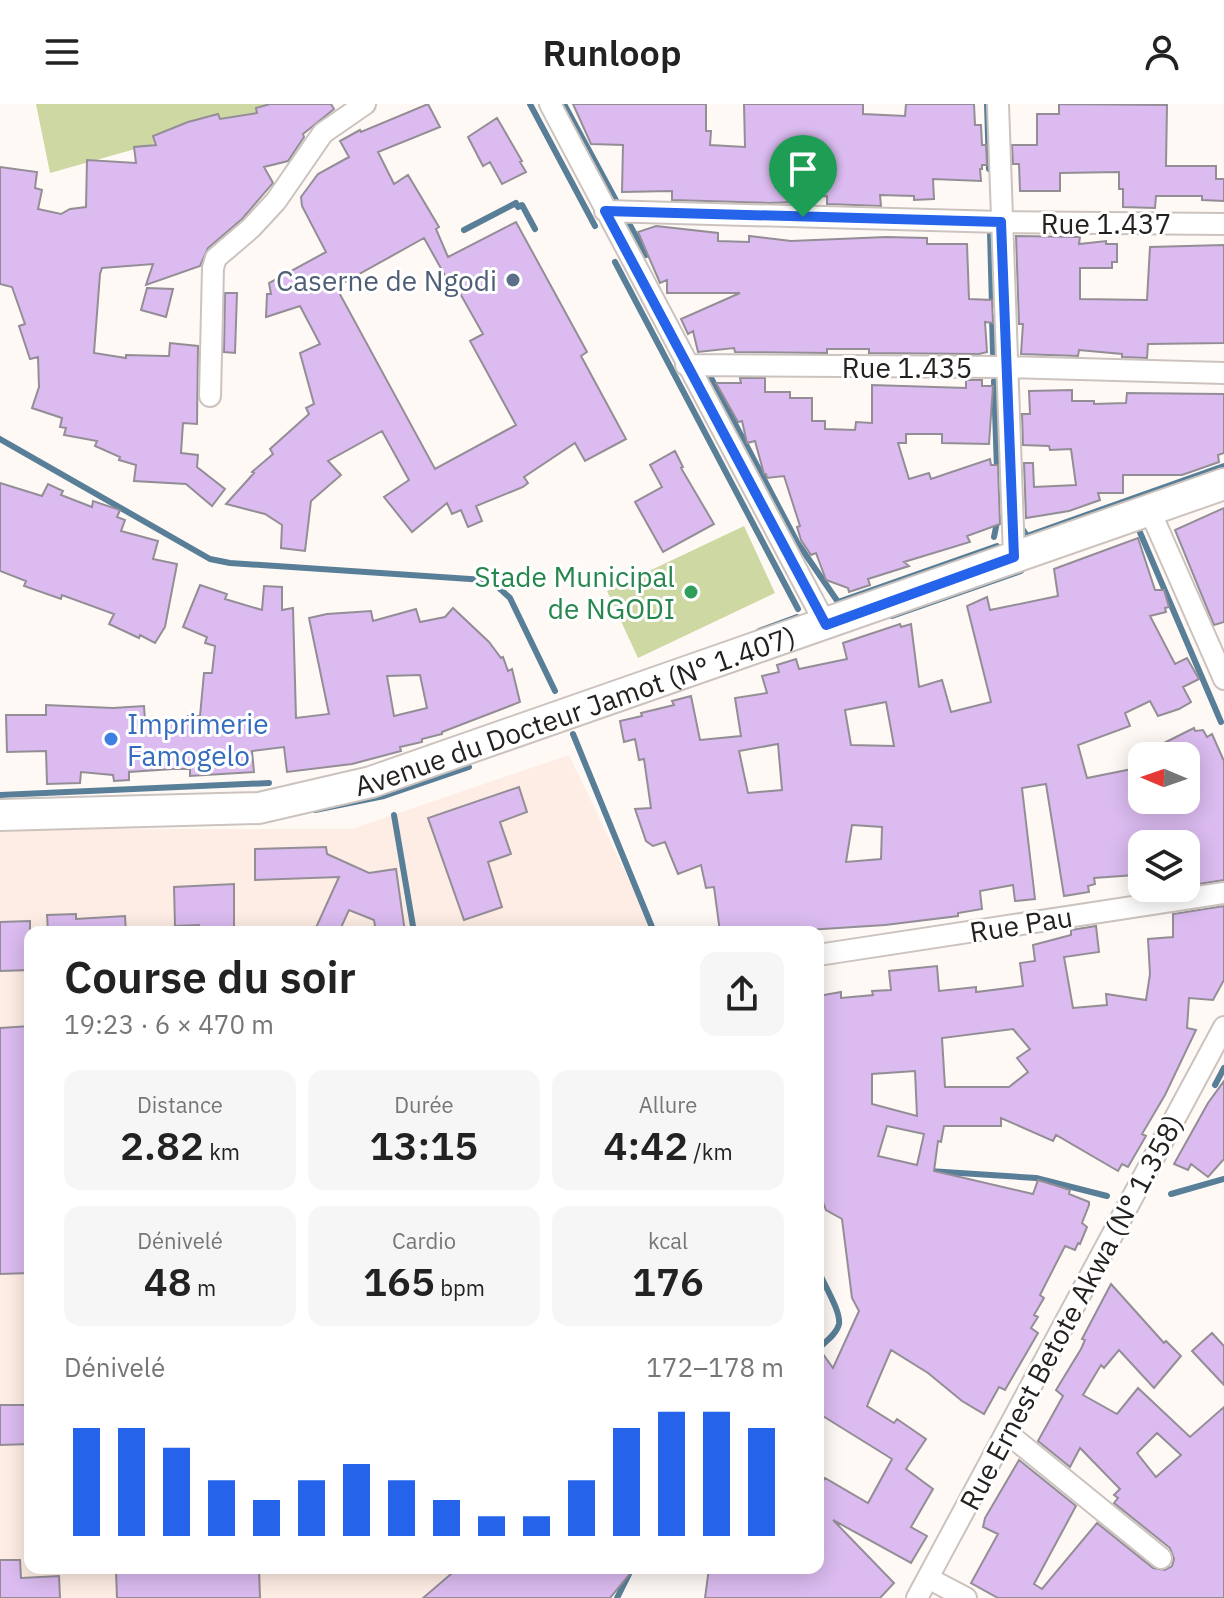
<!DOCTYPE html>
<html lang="fr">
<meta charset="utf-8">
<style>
body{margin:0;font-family:"IBM Plex Sans",sans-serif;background:#f6f6f6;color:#222;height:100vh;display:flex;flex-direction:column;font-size:30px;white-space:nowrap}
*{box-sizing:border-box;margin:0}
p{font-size:26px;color:#767676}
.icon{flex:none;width:44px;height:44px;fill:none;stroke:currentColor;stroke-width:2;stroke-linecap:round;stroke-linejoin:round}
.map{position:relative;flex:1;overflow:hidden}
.drawer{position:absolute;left:24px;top:822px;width:800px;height:648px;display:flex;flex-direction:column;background:#fff;border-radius:16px;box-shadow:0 4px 20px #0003}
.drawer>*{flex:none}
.needle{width:52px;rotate:272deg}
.fabs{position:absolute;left:1128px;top:638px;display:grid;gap:16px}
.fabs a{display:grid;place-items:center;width:72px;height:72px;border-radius:16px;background:#fff;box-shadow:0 4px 20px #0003;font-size:40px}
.pin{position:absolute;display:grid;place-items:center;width:68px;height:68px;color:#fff;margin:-82px -34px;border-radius:50% 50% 50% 0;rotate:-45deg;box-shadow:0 0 8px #0007}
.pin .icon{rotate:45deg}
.round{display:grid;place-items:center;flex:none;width:84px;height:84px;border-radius:16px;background:#f6f6f6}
.summary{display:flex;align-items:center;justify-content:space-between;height:136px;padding:0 40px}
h1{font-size:44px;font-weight:600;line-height:60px}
.metrics{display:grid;grid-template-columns:repeat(3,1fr);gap:12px;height:136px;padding:8px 40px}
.metrics div{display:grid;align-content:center;border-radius:16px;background:#f6f6f6;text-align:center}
.metrics b{font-size:40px;font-weight:600}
.metrics small{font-size:22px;font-weight:400}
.metrics p{font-size:22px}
.chart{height:224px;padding:16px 40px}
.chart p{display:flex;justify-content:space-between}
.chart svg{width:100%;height:144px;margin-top:8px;stroke:#2563eb;stroke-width:6}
header{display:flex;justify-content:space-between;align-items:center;height:104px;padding:0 40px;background:#fff;font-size:36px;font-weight:600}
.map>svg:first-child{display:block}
.built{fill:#feede4}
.green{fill:#ced8a3}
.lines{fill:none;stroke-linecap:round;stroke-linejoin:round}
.stream{stroke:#587f97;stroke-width:6}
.building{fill:#dbbbf0;stroke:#938e96;stroke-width:2;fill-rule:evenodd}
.street-casing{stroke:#ccc3be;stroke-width:24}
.secondary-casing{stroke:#ccc3be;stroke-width:34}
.street{stroke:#fff;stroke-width:20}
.secondary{stroke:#fff;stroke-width:30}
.route-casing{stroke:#fff;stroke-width:16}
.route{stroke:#2563eb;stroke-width:10}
.service-dot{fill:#5c6f8a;stroke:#fff;stroke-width:3}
.leisure-dot{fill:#2e9e5b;stroke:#fff;stroke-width:3}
.shop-dot{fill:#3f7fe0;stroke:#fff;stroke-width:3}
.labels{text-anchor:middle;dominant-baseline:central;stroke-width:6;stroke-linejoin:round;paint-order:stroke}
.street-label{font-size:28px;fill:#25211f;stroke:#fff}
.service-label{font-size:28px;fill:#4e5e75;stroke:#fff;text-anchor:end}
.leisure-label{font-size:28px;fill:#27864d;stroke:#fff;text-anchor:end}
.shop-label{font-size:28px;fill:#366cbe;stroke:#fff;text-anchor:start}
</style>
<header><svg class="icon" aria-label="menu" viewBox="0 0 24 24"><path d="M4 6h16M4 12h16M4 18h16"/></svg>Runloop<svg class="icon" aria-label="person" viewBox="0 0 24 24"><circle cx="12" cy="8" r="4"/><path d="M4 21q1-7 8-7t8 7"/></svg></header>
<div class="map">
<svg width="1224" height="1494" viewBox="0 0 1224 1494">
<rect width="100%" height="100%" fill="#fff9f6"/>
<path class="built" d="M569,651L654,828H30V1464H448V1471L421,1494H0V725H352Z"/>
<path class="green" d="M36,0H295L50,69Z
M744,422L775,489L638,554L607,487Z"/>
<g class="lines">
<path class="stream" d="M530,0L595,122
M564,0L619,102
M987,0L989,65
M625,112L646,151
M464,126L516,99L518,103L522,101L535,125
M990,128L992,202
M615,158L798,505
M992,213L993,249
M710,272L797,438L838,498L997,442
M994,277L997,366
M0,335L210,455L230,459L485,476L497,482L510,494L555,587
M1023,426L1027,432L1224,362
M1139,426L1221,618
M994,433L998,413
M892,512L1021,467
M759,527L797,513
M573,630L654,828
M0,691L269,679
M315,706L384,692L469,663
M394,711L414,828
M1215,981L1224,964
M929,1067L1036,1074L1107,1092
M1171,1090L1224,1075
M818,1166C823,1179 841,1207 839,1220C837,1230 825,1238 818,1245
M617,1494L632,1464"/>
</g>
<path class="building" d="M270,0H331L334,5L303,30L304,33L288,57L264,63L273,79L242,115L208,144L200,162L146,181L153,160L102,164L100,170L94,249L126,254V251L166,252H169L170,239L198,242L197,320L183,319L181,349L198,351L197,363L225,385L212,402L186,380L134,377L136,361L119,356L120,353L95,342L97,337L64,331L66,324L60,323L62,314L32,304L39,283L38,253L30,255L19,222L25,220L12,183L0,180V63L37,68L35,84L42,86L38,105L61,110L70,105L86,103L87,56L136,59L134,43L156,41L153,32L188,18L218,10L220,15L257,9L256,4Z
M428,0L440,23L378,48L394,80L408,71L439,123L436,125L448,153L516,118L587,248L581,252L626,335L585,357L575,339L524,373L528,379L523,383L476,402L482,417L468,423L461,406L452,410L447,399L412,428L384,393L409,376L382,327L328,357L341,371L311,397L305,447L281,444L282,421L265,410L226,400L254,369L252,368L273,350L270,345L309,310L306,304L314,300L300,249L320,240L300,202L266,213L267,190H271L269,179L326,148L302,102L301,93L318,70L349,53L340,37L360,26L361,28ZM424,134L453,186L457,184L483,230L470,237L516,321L435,365L336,183Z
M573,0H706V27H711L710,41L745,43L744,0H863V10L905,12L906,0H974L975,21H981L982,41H986L987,61H982V65H980L981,77L933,75L934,95L914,96V92L880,91L881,102L827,100V92L796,94V98L769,99L672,96V87L622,88L623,41L591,40Z
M1059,0L1167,1L1166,62H1216V75H1224V97L1202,96V92H1156L1155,104L1123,103V85H1119V68L1060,69V87H1020L1019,60H1013L1012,41H1037V10H1059Z
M497,14L522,57L520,58L526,68L502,80L490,58L483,62L468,33Z
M656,122L718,129V137L749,138V132L791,137L886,133L927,134V140H967L969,195L992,196L993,219L985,218L987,248L979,250L869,249V245H827V249L735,248L734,244L698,248L693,227L688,230L681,215L740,189H667V176L660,179L638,128Z
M1016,132L1080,133L1079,140L1106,137V140H1117V158H1112V164H1080V195L1147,196L1150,143L1224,141V239L1148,240L1147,254L1122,253V250L1079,246L1078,252L1021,250L1023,220H1019Z
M147,184L173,185L166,213L141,206Z
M225,189H237L235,249L224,248Z
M740,274H765V288H790V294H812V317H825V325L855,326L856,318L872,319V281L966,284V276H982V282H993L989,340L942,339V330H906V339H898L909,375L929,369L931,375L990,355L991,361H998L1000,420L967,432L970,438L904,458L909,462L868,475L870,481L849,488L848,484L826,476L816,449L811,451L801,436L797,423L800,422L784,372L767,374L766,370H764L755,337L747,339L742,317L738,318L716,279H741Z
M1072,286V297H1094V300L1126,299L1127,289L1224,290V349L1218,351L1219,358L1182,371H1123V389H1098L1100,396L1069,407L1026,414L1024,359H1033L1034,383L1076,381L1071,345L1050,346L1049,342L1023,341L1022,310H1030L1029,287Z
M675,347L683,363L681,364L714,420L663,448L635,398L662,383L650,361Z
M0,379L42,392L48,380L63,387L61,391L92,403L93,397L120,406L117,413L125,416L121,427L158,437L153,455L177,460L165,523L155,539L140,531L139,534L109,520L114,510L62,491L61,495L24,482L26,477L0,467Z
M1224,404V518L1214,521L1175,426Z
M1138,434L1155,486H1164L1169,503L1165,504L1166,508L1150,512L1175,560L1187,554L1199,575L1183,583L1191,598L1179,605L1158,612L1150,597L1125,609L1130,622L1078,641L1087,674L1142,663V696H1186V652H1138L1194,624L1195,627L1203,626L1207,633L1212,630L1224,657V776L1186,782V740H1142V766L1135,767V771L1094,774L1095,780L1088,782L1089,788L1064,792L1046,680L1022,684L1035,795L1015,797L1013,781L980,787L982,805L958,809V812L885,821L776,828H720L714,783L706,784L701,761L678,770L665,738L653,742L646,737L635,705L651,704L644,655L639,656L635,635L624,638L620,617L642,612L641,609L674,601L672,597L691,592L700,636L741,632L735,594L767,589L762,572L779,568L777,561L796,555L799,565L847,555L843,539L900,520L901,523L911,520L919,583L942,576L951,608L991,598L967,502L987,493L990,506L1058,492L1054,465ZM886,598L894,642L851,641L845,606ZM778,640L782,686L748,689L739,647ZM852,721L882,723L881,755L846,758Z
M200,481L227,490L225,495L262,506L264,482L282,483V506L293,504L296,614L329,610L309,514L327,510L371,507L373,517L416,505L420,518L445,513L453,504L489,538L501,554L503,553L508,567L512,565L520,598L442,628V630L422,635V638L400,643L401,647L352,660L287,668L284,643L252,647L254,668L190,672V665H173L129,668V676L114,677L113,671L81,668L80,679L47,680L46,647L7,648L6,611H46V601L113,604L144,602L145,616L152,618L188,615V612H200L204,569H212L215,542L205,539L207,533L183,523ZM420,571L427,604L394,612L387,572Z
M519,683L527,708L500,718L511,750L488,758L502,803L464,816L428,714Z
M326,743L327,750L369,769L396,765L405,828H376L374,816L349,806L339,828H314L339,773L255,776V745Z
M234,780V828L199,826V821L175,822L174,783Z
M1224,802V876L1213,896L1189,894L1187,924L1196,926L1165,991L1142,1030L1146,1032L1128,1063L1122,1060L1118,1067L1056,1031L1053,1037L1001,1014V1022H944L941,1038L938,1037L934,1067L1033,1090L1038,1076L1070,1086L1069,1090L1089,1098V1101L1082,1119L1087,1123L1080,1140L1078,1139L1075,1146L1065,1142L1040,1191L1044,1194L1034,1211L1038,1213L1031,1224L1038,1229L1005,1286L999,1283L984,1310L962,1297L928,1269L891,1246L867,1302L894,1319L897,1315L926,1335L906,1365L933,1385L911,1423L927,1432L911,1459L833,1416L894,1479L880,1494H705L709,1464H818V1382L825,1374L868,1399L892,1355L818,1309V1243L833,1264L859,1207L852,1194L842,1115L826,1106L818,1086V892L841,888V894L873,891L872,887L891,886L889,867L937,862L939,887L976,883V888L1023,882L1020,859L1035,857L1033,841L1071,831V826L1096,822L1099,848L1064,853L1073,904L1107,901L1106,890L1146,896L1150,870L1148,835L1173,833V810ZM1013,925L1030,945L1017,954L1028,968L1009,983H945L942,934ZM915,967L917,1012L872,1000V970ZM887,1022L924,1030L917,1061L878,1052Z
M76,810V815L125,812L126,828H48L47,811Z
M30,817V866L0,867V818Z
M30,922V1169L0,1170V924Z
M1224,977V1055L1208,1073L1191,1060L1188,1066L1174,1060L1208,999Z
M1111,1180L1164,1239L1166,1237L1181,1252L1154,1284L1119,1246L1104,1264L1101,1261L1083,1291L1117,1310L1138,1284L1190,1333L1224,1303V1494H998L971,1479L998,1430L983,1423L985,1414L1019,1356L1076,1402L1034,1480L1042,1485L1097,1419L1153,1464L1165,1466L1172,1462L1174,1455L1170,1444L1114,1399L1118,1394L1114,1391L1120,1385L1080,1344L1070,1363L1038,1337L1063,1292L1056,1286L1081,1245L1085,1236L1082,1235ZM1157,1329L1181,1351L1156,1373L1137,1349Z
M1212,1229L1224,1242V1281L1192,1247Z
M0,1301H30V1340L0,1341Z
M0,1456H20L21,1474L59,1472L60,1494H0Z
M192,1464H259L260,1494H117L116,1467Z
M458,1464H635L610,1494H423Z"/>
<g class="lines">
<defs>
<path id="street" d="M550,0L826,521
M998,0L1014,453
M605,107L1001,118L1224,120
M686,261L1007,263L1224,269
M210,292L213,164L216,154L251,124L276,97L323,29L365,0
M1150,407L1224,575
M818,851L1224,789
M1006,1328L1161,1454
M928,1474L966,1494
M917,1494L1224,923"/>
<g id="secondary">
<path id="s1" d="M0,711L259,704L371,678L1224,380"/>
</g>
</defs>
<use href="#street" class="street-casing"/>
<use href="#secondary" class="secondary-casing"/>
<use href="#street" class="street"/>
<use href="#secondary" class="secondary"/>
</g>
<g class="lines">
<defs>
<path id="route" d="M605,107L1001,118L1014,453L826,521Z"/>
</defs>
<use href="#route" class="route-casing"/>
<use href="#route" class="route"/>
</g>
<circle class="service-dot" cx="513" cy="176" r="8"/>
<circle class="leisure-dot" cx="691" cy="488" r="8"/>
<circle class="shop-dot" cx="111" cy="635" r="8"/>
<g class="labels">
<g class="street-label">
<text x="1106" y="119">Rue 1.437</text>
<text x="907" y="263">Rue 1.435</text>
<text stroke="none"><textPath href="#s1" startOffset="590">Avenue du Docteur Jamot (N° 1.407)</textPath></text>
<text transform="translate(1021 820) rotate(-9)">Rue Pau</text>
<text transform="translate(1071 1208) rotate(-62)">Rue Ernest Betote Akwa (N° 1.358)</text>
</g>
<g class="service-label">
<text x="497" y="176">Caserne de Ngodi</text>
</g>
<g class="leisure-label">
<text x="675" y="472">Stade Municipal<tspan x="675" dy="32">de NGODI</tspan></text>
</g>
<g class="shop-label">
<text x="127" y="619">Imprimerie<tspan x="127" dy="32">Famogelo</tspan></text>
</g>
</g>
</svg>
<div class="fabs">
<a><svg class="needle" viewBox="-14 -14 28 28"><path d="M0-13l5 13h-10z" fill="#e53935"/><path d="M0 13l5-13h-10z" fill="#767676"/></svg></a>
<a><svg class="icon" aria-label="layers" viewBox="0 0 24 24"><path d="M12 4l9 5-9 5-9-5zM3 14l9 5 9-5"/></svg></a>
</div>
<div class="pin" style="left:803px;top:113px;background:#1e9e55"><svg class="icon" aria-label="arrive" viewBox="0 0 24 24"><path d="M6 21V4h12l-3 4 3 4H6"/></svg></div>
<section class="drawer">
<div class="summary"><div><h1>Course du soir</h1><p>19:23 · 6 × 470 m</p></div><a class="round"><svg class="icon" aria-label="share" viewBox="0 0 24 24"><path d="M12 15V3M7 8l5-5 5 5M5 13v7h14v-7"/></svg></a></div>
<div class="metrics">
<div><p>Distance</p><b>2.82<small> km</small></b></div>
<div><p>Durée</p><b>13:15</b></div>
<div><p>Allure</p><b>4:42<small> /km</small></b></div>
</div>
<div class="metrics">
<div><p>Dénivelé</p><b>48<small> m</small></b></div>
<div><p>Cardio</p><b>165<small> bpm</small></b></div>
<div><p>kcal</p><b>176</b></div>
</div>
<div class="chart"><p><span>Dénivelé</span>172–178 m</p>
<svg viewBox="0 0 160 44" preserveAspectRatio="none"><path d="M5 44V11M15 44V11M25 44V17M35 44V27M45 44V33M55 44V27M65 44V22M75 44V27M85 44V33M95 44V38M105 44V38M115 44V27M125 44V11M135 44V6M145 44V6M155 44V11"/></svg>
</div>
</section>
</div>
